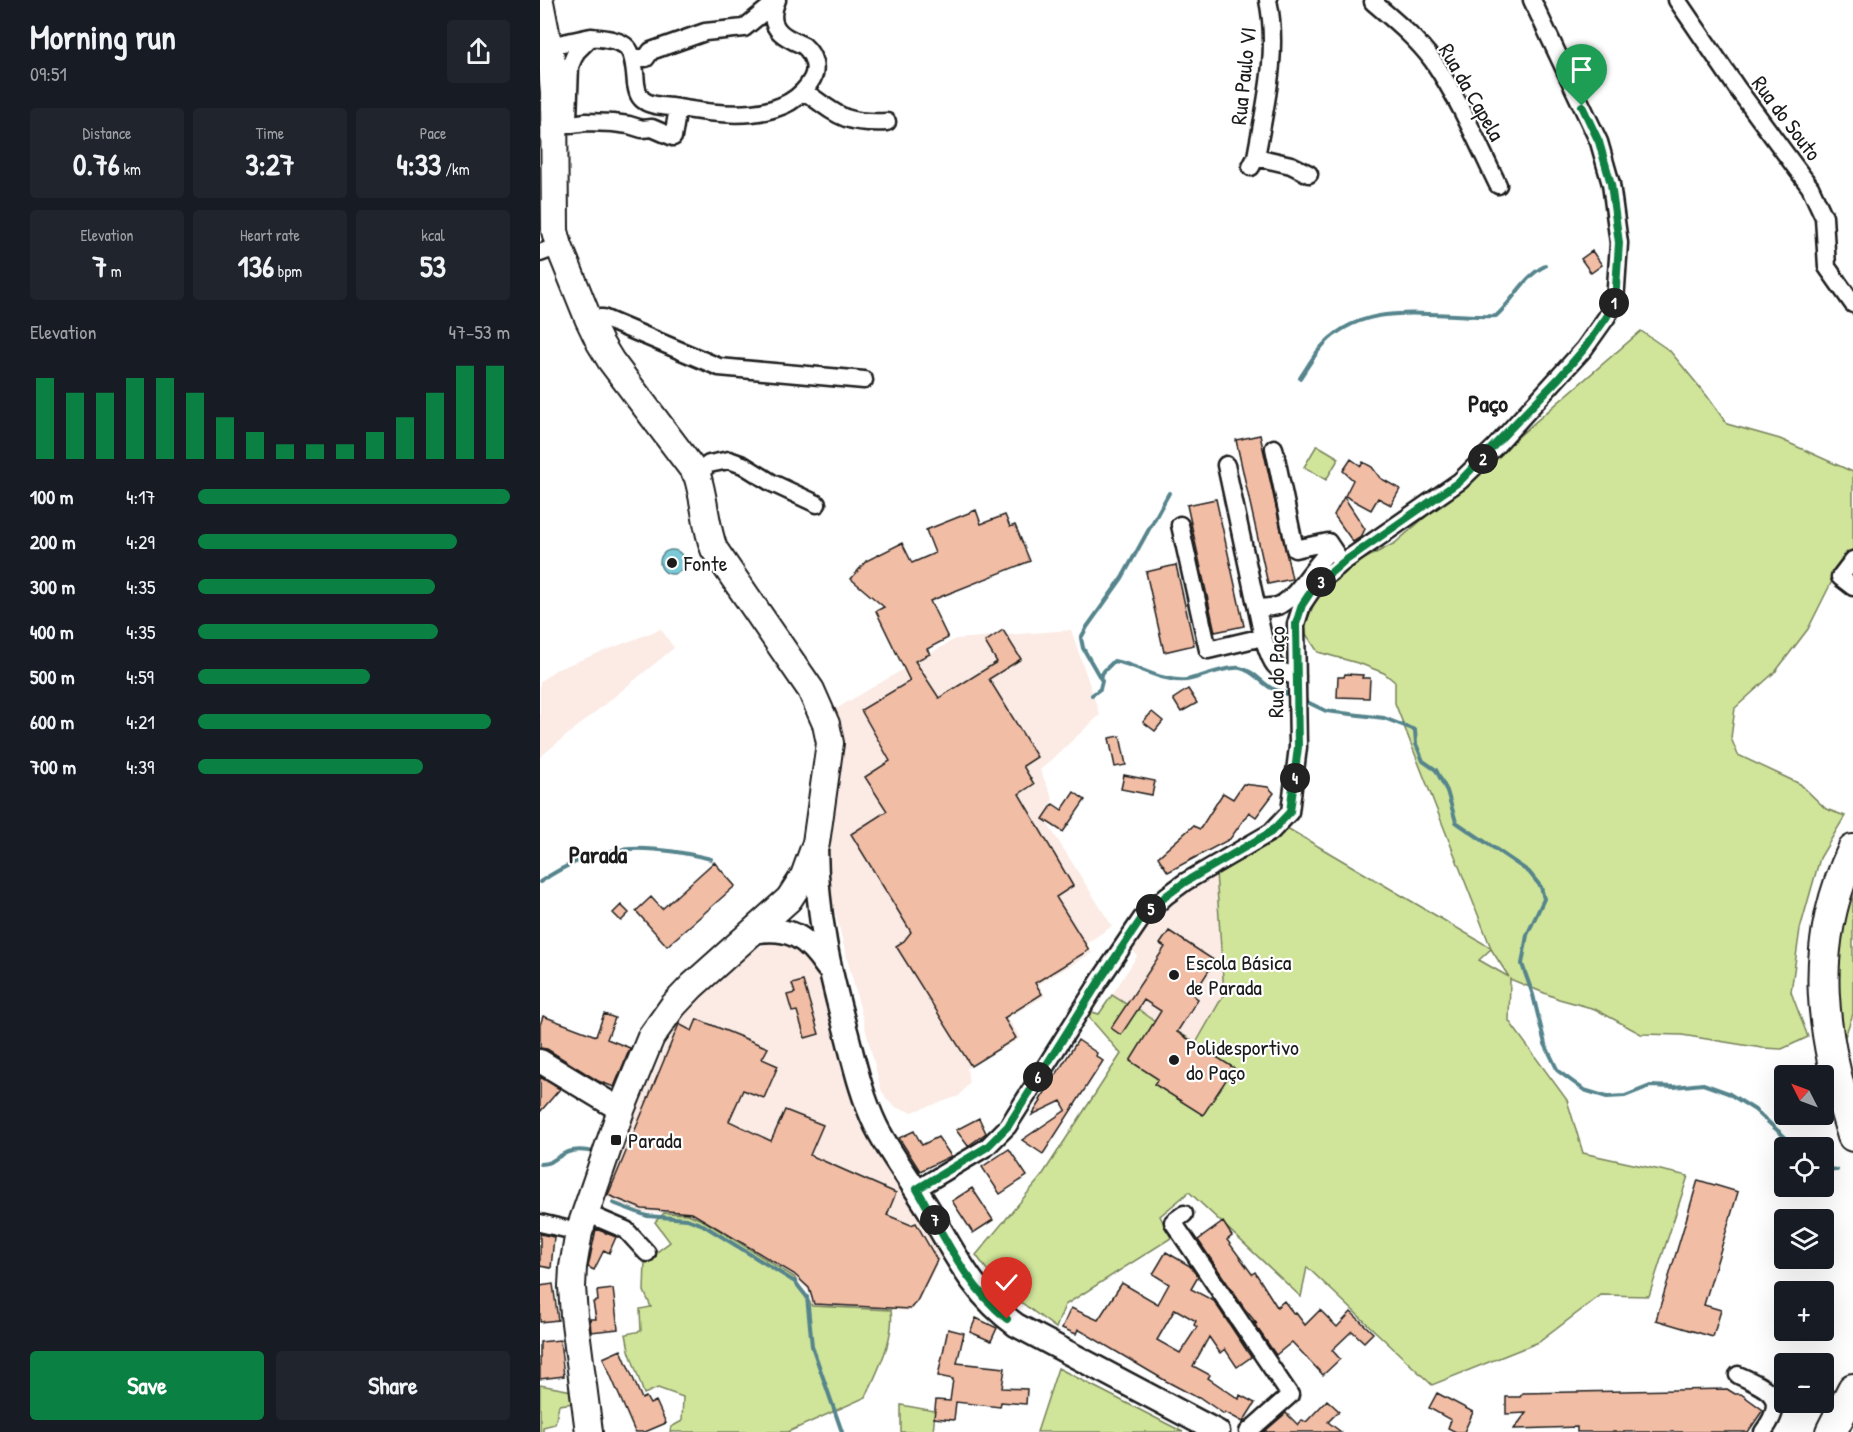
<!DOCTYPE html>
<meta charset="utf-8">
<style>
body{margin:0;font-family:"Patrick Hand",sans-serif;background:#20242c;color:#f1f3f6;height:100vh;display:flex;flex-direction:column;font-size:22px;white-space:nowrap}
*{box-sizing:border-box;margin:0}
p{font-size:20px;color:#9ea1a6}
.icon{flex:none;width:33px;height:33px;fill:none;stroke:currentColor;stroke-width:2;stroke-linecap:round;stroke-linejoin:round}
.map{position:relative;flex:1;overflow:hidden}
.drawer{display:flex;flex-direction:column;background:#171b24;width:540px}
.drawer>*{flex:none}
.needle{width:39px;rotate:312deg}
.buttons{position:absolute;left:1234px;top:1065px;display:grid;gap:12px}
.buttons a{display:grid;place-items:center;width:60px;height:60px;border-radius:6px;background:#171b24;box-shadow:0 6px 24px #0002;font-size:30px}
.pin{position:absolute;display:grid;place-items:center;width:51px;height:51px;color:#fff;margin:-62px -26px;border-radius:50% 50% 50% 0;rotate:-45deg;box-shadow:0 0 6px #0007}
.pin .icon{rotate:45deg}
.km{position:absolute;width:30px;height:30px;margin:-15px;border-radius:50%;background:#222;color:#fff;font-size:16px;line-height:30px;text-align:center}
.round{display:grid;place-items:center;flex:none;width:63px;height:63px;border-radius:6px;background:#20242c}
.summary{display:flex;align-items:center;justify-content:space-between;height:102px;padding:0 30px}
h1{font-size:33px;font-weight:700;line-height:45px}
.figures{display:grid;grid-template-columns:repeat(3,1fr);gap:9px;height:102px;padding:6px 30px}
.figures div{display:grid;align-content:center;border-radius:6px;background:#20242c;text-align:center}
.figures b{font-size:30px;font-weight:700}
.figures small{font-size:16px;font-weight:400}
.figures p{font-size:16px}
.chart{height:168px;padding:12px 30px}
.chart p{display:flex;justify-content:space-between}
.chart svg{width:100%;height:108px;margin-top:6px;stroke:#0b8043;stroke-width:6}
.primary-button{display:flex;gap:12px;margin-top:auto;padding:12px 30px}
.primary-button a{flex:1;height:69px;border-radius:6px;background:#0b8043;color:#fff;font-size:24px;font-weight:700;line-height:69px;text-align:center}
.primary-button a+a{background:#20242c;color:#f1f3f6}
ul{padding:0 30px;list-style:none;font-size:20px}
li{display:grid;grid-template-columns:96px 72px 1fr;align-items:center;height:45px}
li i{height:15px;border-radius:8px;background:#0b8043}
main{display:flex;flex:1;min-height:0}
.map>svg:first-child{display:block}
.built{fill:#fbebe4}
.green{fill:#d0e59a;stroke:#76805b;stroke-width:1.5;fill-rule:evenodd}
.water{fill:#7bcad7;stroke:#55848c;stroke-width:1.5}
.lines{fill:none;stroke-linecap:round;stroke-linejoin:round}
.stream{stroke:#55848c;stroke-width:4}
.building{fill:#f2bda5;stroke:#1c1c1c;stroke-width:1.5;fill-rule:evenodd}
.street-casing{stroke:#1c1c1c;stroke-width:21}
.secondary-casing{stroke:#1c1c1c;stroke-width:27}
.primary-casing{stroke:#1c1c1c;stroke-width:30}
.highway-casing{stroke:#1c1c1c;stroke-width:34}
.street{stroke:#fff;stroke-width:16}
.secondary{stroke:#fff;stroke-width:22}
.primary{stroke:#fff;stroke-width:26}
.highway{stroke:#fff;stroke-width:30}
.route-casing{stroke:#fff;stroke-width:12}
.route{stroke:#0b8043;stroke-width:8}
.poi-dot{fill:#1c1c1c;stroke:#fff;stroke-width:2}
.labels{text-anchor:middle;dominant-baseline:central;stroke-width:4.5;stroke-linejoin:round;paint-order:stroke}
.street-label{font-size:22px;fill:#1c1c1c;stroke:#fff}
.poi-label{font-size:22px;fill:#1c1c1c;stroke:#fff;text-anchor:start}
.neighbourhood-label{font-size:24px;font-weight:bold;fill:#1c1c1c;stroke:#fff}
</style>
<main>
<section class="drawer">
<div class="summary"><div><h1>Morning run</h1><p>09:51</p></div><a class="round"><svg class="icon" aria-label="share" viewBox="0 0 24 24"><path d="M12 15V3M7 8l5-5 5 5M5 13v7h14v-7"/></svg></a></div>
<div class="figures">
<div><p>Distance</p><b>0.76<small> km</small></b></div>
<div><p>Time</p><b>3:27</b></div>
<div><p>Pace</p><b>4:33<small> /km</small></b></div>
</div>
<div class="figures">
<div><p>Elevation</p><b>7<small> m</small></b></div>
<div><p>Heart rate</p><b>136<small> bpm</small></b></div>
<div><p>kcal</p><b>53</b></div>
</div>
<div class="chart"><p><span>Elevation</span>47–53 m</p>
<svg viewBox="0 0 160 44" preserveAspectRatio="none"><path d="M5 44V11M15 44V17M25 44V17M35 44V11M45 44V11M55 44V17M65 44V27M75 44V33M85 44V38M95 44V38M105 44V38M115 44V33M125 44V27M135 44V17M145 44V6M155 44V6"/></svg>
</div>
<ul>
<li><b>100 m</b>4:17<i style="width:100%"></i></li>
<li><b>200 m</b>4:29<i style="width:83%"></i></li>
<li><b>300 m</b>4:35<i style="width:76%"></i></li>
<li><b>400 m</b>4:35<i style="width:77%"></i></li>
<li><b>500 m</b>4:59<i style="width:55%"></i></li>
<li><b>600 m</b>4:21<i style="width:94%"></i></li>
<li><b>700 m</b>4:39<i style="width:72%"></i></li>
</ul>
<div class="primary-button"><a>Save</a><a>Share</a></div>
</section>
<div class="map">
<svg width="1313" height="1432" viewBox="0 0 1313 1432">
<rect width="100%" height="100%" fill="#fff"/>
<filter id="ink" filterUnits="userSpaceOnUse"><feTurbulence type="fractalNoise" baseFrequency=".0167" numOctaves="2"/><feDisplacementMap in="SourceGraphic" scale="12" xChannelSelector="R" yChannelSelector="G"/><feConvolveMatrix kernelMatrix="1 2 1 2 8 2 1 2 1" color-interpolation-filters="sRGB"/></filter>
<g filter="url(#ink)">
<path class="built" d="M121,629L134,648L0,757V682L15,670Z
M531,630L560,715L500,770L513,799L504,818L572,926L547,943L552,953L499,984L505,996L467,1018L481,1038L427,1068L429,1083L419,1096L372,1112L357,1108L347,1100L341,1089L292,900L289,855L301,767L303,731L294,710L415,639Z
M676,872L684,994L655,1044L617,1019L616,1021L599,1009L597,1011L572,995L597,956L590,946L601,930L628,902Z
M233,942L256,944L281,970L312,1090L404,1250L378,1302L371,1311L272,1306L269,1291L254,1277L166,1222L148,1214L101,1212L65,1197L89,1130L132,1030L156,999L173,984L213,949Z"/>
<path class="green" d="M1101,331L1130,351L1167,396L1187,424L1240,439L1313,472V549L1291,583L1268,629L1236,671L1195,708L1191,738L1198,755L1260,784L1286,809L1305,816L1280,858L1260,929L1251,992L1268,1037L1242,1049L1222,1048L1142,1035L1101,1034L1055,1009L1019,999L970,979L969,1021L1027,1100L1043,1153L1148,1176L1109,1296L1061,1295L999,1342L892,1385L767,1267L761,1297L649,1192L620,1216L631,1238L525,1305L516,1328L459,1286L436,1255L501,1177L581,1054L547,1015L549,1011L559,1014L572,995L597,1011L598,1009L615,1021L617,1019L656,1043L684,994L676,872L709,856L747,828L951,948L855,703V682L844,673L821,664L778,652L766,634L765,625L774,604L799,572L855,543ZM951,949L969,977L939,960Z
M777,445L799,458L786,480L764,467Z
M1313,873V1014L1299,1053V915Z
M124,1213L148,1214L166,1222L254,1277L272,1306L351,1310C355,1339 337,1371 326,1397L248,1432H130L131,1427L142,1421L143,1397L118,1388L104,1394L89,1350L86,1334L101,1331L100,1309L111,1307L104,1291L105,1261L130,1242L115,1222Z
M518,1368L643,1432H497Z
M0,1385L32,1391L34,1403L19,1405L15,1424L3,1427V1432H0Z
M361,1405L395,1411L393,1432H361Z"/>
<path class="water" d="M120 562a12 12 0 1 1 24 0a12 12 0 1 1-24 0Z"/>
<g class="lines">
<path class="stream" d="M760,378C766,369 772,359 778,351C822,295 896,319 956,316C973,301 984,276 1005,266
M561,676L564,671L574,661C598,665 620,682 646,680C659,678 687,666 700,668C712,670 721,682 731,688C738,691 746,693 753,696
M552,695L560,689L562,681L543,648L541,638L547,627L582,578L629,493
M763,700L786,711L844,718L875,730L876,744L883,761L896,770L907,791L916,822L989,872L1001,887L1004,899L987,935L982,964L993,995L1005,1044L1018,1071L1044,1090L1067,1097L1085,1096L1110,1086L1134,1087L1163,1084L1188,1093L1215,1110L1257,1148
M0,882C58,842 105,843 171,859
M0,1164C14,1164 16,1156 28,1152C37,1149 45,1150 54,1152
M1284,1168L1297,1170
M73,1203L107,1216L147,1219L163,1225L255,1282L267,1297L272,1346L302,1432"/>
</g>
<path class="building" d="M1052,251L1062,265L1051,273L1041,259Z
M720,435L752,579L728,584L696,440Z
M811,459L821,466L823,462L832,467L840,478L860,489L851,505L838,498L831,510L805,496L813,480L803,471Z
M804,497L825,529L821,537L813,542L794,515Z
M676,499L704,626L675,632L647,505Z
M436,510L441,524L465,515L470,527L475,525L490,561L390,601L408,638L387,649L390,654L375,661L399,698L457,662L445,642L463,630L481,659L449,679L497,757L483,766L494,784L479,794L533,886L516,897L549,950L495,983L502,994L464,1018L476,1038L431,1066L356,946L364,941L371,932L311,834L347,811L325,777L350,761L321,710L370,681L336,611L344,607L311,579L326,561L362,543L372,563L395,553L386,530Z
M636,565L654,645L624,652L606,572Z
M805,674L823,675L822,678H830L829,698L797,697L798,677H804Z
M648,689L657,703L641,712L633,699Z
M612,712L623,721L615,731L603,722Z
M580,736L586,765L575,767L569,738Z
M584,775L615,781L612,795L581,789Z
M703,784L728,787L734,793L716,817L709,812L690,839L628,872L618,857L653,826L660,829L683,793L693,799Z
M534,792L545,800L523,832L503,819L513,804L522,810Z
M174,862L195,886L127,946L96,911L111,897L122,909Z
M81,905L89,913L81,921L73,913Z
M629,931L675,961L653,995L658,999L637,1032L694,1068L663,1115L614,1084L618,1079L590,1061L621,1011L604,1000L581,1035L571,1028L625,947L620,944Z
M263,981L279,1034L265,1038L257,1011L252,1012L247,995L255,993L252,984Z
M64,1014L75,1018L67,1039L90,1048L74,1087L58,1081L7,1049L0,1048V1025L3,1016L56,1036Z
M157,1019L228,1048L222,1059L238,1066L224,1098L203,1090L189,1121L231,1141L245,1110L283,1125L270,1155L356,1193L347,1215L371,1225L376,1223L397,1260L377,1301L370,1309L274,1304L269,1288L254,1274L152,1213L102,1209L68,1195L139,1024L152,1031Z
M538,1040L557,1053L556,1056L563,1061L503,1154L482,1140L526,1110L521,1101L492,1115L501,1101L500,1100Z
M0,1077L20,1089L0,1112Z
M439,1118L446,1133L428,1146L416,1130Z
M374,1131L382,1145L398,1137L411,1156L380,1171L359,1138Z
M469,1149L487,1176L460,1194L442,1167Z
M1158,1180L1198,1192L1164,1305L1181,1310L1173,1337L1116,1320Z
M432,1188L453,1220L433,1233L412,1201Z
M683,1222L692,1236L687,1240L712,1274L715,1272L737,1307L744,1301L754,1314L756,1313L765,1325L780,1310L797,1327L811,1312L833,1333L824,1342L812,1331L792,1350L800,1359L783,1375L752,1342L736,1355L713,1322L717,1324L704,1308L658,1240Z
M56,1229L76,1237L69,1253L64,1250L54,1270L48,1267Z
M0,1234L14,1237L11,1268L0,1266Z
M626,1252L650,1266L658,1277L651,1289L674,1301L711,1357L697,1367L685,1349L680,1353L669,1337L653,1366L670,1375L668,1378L699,1399L700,1395L715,1403L703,1422L685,1412L684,1414L659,1397L658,1398L626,1381L538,1329L536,1334L522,1328L531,1308L558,1320L582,1283L618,1304L629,1284L613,1274ZM635,1309L656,1321L654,1325L657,1327L640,1353L617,1340Z
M13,1284L18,1320L0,1322V1286Z
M73,1289L78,1329L51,1332L50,1319H56L53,1302L58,1301L57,1291Z
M436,1318L457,1328L451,1341L430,1332Z
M408,1329L424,1333L417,1363L465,1368L462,1388L487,1389L486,1404L461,1402L460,1407L416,1402L414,1420L394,1418L396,1400L410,1401L413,1379L398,1376Z
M20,1340L24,1376L0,1379V1342Z
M81,1350L102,1399L106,1397L110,1404L116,1401L126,1423L105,1432H95L63,1358Z
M1187,1389L1195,1394H1201L1223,1410L1208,1432H1037V1427L974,1429L986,1413L966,1414V1397H980L983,1393Z
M897,1393L933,1412L924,1432H916L908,1428L911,1420L889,1408Z
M787,1400L799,1411L788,1422L801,1432H724L746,1413L758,1425L762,1420L766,1422Z"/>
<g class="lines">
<defs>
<path id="street" d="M836,0L833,2C854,20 877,39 893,61C919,99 938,144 958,185
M1137,0L1197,88L1270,187L1284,217L1287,267L1313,304
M9,46L51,37
M94,58H106L111,51L165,32L204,28L236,2L233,0
M264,91C298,115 303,124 347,122
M28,119L32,124L46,122L73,123L89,125L102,129L112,128L133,137L138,108
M14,136L28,119L30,66L36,52L51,37C90,41 93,45 96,84C97,90 98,96 103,100C112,107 128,106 139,108C180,115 248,124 272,79C278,68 273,54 264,46C261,44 255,42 252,40C233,31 229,19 237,0
M716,157L751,165L769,174
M711,167L716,157C725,106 739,52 728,0
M0,253L19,246
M48,318H63L179,367L324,380
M734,448L755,549L788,542L802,563
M686,465L723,637C730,657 732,673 757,676
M157,475L169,464L189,460L203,465L232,483L277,504
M640,525L668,650L723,637
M1313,560L1300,577L1313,587
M717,608C724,607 734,608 740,605C759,595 775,563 792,548
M377,1189L447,1147L468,1126L560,980L602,918L626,896L645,882L731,832L750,812L758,747L756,624L762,605L774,587L802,563L920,481L955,447L1044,349L1066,318L1075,302L1079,243L1071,184L1059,142L992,0
M46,1213L86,1230L107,1253
M644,1214L633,1222L750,1395L708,1432
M0,1223L39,1232
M1198,1375C1229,1389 1249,1397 1223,1432"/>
<path id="secondary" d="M276,848C277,917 289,969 307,1035C315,1066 322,1097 336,1126C351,1156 372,1182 389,1210C415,1254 433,1294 476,1325L678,1432
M212,932C249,925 267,937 287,967
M0,1061L81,1110"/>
<path id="primary" d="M0,2L11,58L14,92L15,231L19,246L48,318L60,343L71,361L157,475C165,500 165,525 174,549L271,690L286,724L290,743L276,843L264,876L249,899L152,986L133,1006L111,1037L81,1110L39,1232L33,1267L32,1287L34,1315L49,1432"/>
<path id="highway" d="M1313,850C1266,949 1282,1036 1313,1136
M1291,1432L1313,1389"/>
</defs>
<use href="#street" class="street-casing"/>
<use href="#secondary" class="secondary-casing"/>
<use href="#primary" class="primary-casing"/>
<use href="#highway" class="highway-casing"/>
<use href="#street" class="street"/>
<use href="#secondary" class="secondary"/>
<use href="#primary" class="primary"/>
<use href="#highway" class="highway"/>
</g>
</g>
<g class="lines" filter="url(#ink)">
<defs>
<path id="route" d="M467,1319C425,1285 404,1235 377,1189L447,1147L468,1126L560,980L602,918L626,896L645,882L731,832L750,812L758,747L756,624L762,605L774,587L802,563L920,481L1019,378L1044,349L1066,318L1075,302L1079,243L1071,184L1059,142L1042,106"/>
</defs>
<use href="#route" class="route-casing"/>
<use href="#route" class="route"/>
</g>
<g class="poi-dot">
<circle cx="132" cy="563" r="6"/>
<circle cx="634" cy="975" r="6"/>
<circle cx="634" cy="1060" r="6"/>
<rect x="70" y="1134" width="12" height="12" rx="3"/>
</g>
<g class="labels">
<g class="street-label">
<text transform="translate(703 76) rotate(-84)">Rua Paulo VI</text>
<text transform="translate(932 92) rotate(60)">Rua da Capela</text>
<text transform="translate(1247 118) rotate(53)">Rua do Souto</text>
<text transform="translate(736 672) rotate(-89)">Rua do Paço</text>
</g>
<g class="poi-label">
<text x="144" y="563">Fonte</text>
<text x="646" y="962">Escola Básica<tspan x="646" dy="25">de Parada</tspan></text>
<text x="646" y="1047">Polidesportivo<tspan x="646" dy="25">do Paço</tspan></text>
<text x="88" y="1140">Parada</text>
</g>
<g class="neighbourhood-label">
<text x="948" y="403">Paço</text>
<text x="58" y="854">Parada</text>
</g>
</g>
</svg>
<div class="buttons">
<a><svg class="needle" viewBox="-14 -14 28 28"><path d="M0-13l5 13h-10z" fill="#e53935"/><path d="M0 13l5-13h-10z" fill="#9ea1a6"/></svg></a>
<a><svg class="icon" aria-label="locate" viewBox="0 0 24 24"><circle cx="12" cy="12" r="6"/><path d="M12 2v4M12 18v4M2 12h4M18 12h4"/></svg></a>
<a><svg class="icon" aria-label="layers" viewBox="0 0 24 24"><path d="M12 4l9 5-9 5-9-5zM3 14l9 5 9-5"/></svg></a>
<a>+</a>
<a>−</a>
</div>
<div class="pin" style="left:1042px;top:106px;background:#1e9e55"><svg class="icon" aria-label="arrive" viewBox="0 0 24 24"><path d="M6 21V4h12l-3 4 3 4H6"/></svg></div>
<div class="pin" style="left:467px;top:1319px;background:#d93025"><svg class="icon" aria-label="check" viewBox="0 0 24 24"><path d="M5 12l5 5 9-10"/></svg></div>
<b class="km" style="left:1074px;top:303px">1</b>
<b class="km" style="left:943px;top:459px">2</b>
<b class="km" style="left:781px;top:582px">3</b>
<b class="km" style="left:755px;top:778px">4</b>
<b class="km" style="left:611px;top:909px">5</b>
<b class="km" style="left:498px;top:1077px">6</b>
<b class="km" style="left:395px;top:1220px">7</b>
</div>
</main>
